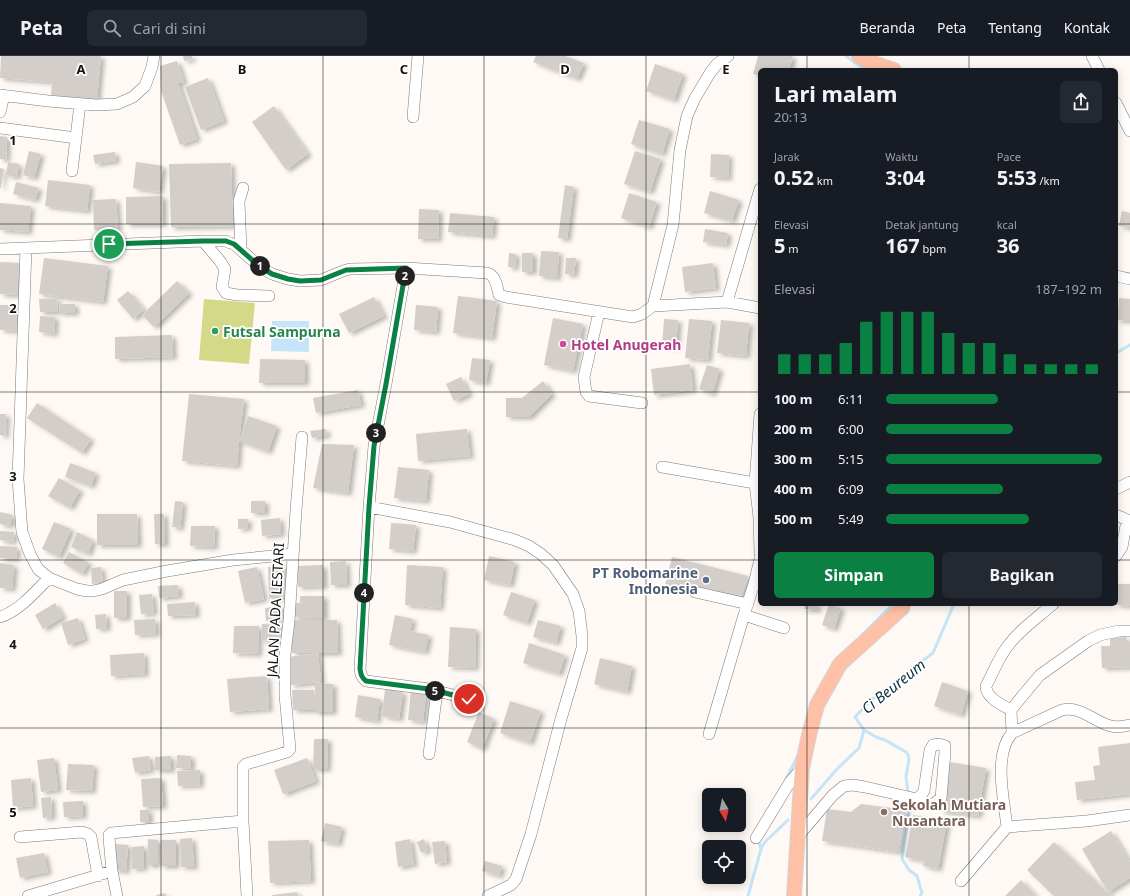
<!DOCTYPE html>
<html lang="id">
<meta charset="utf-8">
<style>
body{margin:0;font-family:"Noto Sans",sans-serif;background:#242831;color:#f1f3f6;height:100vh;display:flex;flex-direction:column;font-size:15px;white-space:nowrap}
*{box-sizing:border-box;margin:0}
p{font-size:13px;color:#9ea1a6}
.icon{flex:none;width:22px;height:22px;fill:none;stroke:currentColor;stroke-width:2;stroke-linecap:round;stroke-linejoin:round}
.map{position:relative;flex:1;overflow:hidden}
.panel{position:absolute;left:758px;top:12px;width:360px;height:538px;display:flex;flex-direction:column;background:#171b24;border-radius:6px;box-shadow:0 2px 10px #0003}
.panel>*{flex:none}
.needle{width:26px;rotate:171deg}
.buttons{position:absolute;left:702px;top:732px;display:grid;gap:8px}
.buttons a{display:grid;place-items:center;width:44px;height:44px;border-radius:6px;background:#171b24;box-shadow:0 2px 10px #0003;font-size:20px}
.pin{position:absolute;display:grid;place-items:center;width:34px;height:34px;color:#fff;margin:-17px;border:2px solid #fff;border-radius:50%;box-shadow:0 1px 4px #0007}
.km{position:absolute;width:20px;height:20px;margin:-10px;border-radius:50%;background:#222;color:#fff;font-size:11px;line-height:20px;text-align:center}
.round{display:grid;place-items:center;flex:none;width:42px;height:42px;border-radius:6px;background:#242831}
.headline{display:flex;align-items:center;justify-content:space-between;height:68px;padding:0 16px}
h1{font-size:22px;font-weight:700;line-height:30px}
.figures{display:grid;grid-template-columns:repeat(3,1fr);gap:6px;height:68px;padding:4px 16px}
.figures div{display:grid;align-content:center}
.figures b{font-size:20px;font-weight:700}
.figures small{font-size:11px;font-weight:400}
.figures p{font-size:11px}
.chart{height:112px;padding:8px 16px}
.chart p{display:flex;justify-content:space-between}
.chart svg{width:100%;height:72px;margin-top:4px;stroke:#0b8043;stroke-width:6}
.button{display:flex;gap:8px;margin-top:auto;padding:8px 16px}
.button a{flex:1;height:46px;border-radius:6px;background:#0b8043;color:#fff;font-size:16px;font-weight:700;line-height:46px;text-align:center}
.button a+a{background:#242831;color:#f1f3f6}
ul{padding:0 16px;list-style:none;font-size:13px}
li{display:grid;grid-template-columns:64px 48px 1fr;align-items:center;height:30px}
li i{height:10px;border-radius:5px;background:#0b8043}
header{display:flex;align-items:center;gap:24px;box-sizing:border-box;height:56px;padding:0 20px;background:#171b24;border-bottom:1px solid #363941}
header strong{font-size:19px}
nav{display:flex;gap:22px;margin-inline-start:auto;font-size:14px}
.search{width:280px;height:36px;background:#242831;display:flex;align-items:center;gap:10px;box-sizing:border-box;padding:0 14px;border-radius:6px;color:#9ea1a6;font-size:15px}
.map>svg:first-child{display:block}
.green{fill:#d3d987}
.water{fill:#c4e5f7}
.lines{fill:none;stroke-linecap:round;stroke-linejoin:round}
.stream{stroke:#c4e5f7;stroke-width:3}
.building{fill:#d3cec9;filter:url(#shadow)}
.minor-casing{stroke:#7f7a76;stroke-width:12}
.major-casing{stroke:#d5d4d4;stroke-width:16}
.minor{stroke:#fff;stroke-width:11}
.major{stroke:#fec1a7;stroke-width:14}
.route-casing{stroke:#fff;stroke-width:8}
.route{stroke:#0b8043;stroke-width:5}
.grid{fill:none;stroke:#131210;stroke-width:1;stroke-opacity:0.55}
.leisure-dot{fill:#2e9e5b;stroke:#fff;stroke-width:1.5}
.hotel-dot{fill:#d1479c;stroke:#fff;stroke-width:1.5}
.service-dot{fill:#5c6f8a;stroke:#fff;stroke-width:1.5}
.education-dot{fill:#8d6e63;stroke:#fff;stroke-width:1.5}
.labels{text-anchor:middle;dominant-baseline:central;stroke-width:3.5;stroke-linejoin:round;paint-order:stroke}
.leisure-label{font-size:14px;font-weight:bold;fill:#27864d;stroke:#fff;text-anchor:start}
.hotel-label{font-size:14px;font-weight:bold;fill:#b23c85;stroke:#fff;text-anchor:start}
.service-label{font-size:14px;font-weight:bold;fill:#4e5e75;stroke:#fff;text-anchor:end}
.street-label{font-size:14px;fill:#131210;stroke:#fff}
.education-label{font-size:14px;font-weight:bold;fill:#785e54;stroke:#fff;text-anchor:start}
.water-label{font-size:15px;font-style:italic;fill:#073042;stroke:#fff}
.grid-label{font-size:13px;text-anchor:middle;font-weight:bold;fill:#131210;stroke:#fff;stroke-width:3.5;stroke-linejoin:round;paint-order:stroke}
</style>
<header>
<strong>Peta</strong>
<div class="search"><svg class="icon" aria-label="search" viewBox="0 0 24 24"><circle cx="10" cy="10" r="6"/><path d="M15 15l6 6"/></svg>Cari di sini</div>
<nav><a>Beranda</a><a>Peta</a><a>Tentang</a><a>Kontak</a></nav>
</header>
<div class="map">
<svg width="1130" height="840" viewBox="0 0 1130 840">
<defs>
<filter id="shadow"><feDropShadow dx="4" dy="2.5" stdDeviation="2" flood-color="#0004"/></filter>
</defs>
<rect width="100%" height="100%" fill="#fef9f4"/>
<path class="green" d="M204,243L255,247L249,308L199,304Z"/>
<path class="water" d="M272,265H309V296L271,295Z"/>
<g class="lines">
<path class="stream" d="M846,0L861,11L872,14
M1116,297L1130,289
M860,581L893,548
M864,674L876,681L885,684L906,696L908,699L909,703L906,721L910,750L902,803L909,814L917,820L922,837L920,840
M786,723L799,697
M811,743L837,713L859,692L864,674L855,661L870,645L933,597L954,548
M758,783L761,793
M748,840L761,793L764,787L788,764"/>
</g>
<path class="building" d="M1,0H101L97,43L51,39L52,26L0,22Z
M183,0H192V3L184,5Z
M536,0H565L584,7L577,23L533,6Z
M758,0H793L789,14H760V20L753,18Z
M177,5L184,26L178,27L197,83L180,89L161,35L160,10Z
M655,8L683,18L674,44L646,35Z
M208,22L224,65L201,74L185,31Z
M274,50L308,98L286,114L252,66Z
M639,64L670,73L662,98L631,88Z
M0,80L7,81L6,104L0,103Z
M29,95L41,98L34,122L23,119Z
M635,95L661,103L650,136L624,128Z
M115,96L116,105L95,108L93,99Z
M711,98L729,99L728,122L710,121Z
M8,106L19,108L17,121L6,119Z
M136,106L163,110L159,136L133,132Z
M231,107L233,170L171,171L169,108Z
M0,112L4,113L1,132H0Z
M48,124L90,129L87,155L45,150Z
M16,126L39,132L35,144L13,138Z
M565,129L574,131L567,183L558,182Z
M710,135L739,144L732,165L704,157Z
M629,137L657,146L649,171L621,162Z
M163,140V168H126V141Z
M116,143L118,172L94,174L93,144Z
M0,147L31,150L28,176L0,174Z
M419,153L439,154L438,183H418Z
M1122,155L1130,157V172L1119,170Z
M450,157L494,161L492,180L448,176Z
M705,173L728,177L726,189L703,186Z
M541,195L559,196L557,222L539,220Z
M509,197L516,198L515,212L508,211Z
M522,197H533V216H522Z
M44,202L108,210L103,246L39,238Z
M566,202H576L574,219L565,218Z
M0,206L19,207L17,239L0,238Z
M713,207L716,232L685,236L682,211Z
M177,225L189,237L154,271L142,259Z
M128,235L144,254L133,263L117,244Z
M458,240L497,245L492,282L453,277Z
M374,241L384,260L349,277L339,258Z
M1119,242L1130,243V265L1117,264Z
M39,243H57L58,256H40Z
M60,248H75V257H59Z
M0,249H17L16,275L0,274Z
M416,249L438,251L436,276L414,274Z
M40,260L55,261L54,278L39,276Z
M553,262L583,268L573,315L544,309Z
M664,263L678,264L676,291L662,290Z
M689,263L712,265L708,304L685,302Z
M721,264L749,267L746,300L717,297Z
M172,279L173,301L115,303V281Z
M472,302L490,304L486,327L469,324Z
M260,303L305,304V327H259Z
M690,308L693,334L654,339L651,313Z
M707,309L720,313L712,338L699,333Z
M461,321L469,338L454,345L446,328Z
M543,325L552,338L529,361H506V342H522Z
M358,334L361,349L316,357L313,342Z
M189,338L244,343L239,385L248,360L277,370L268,396L239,385L237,410L182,405Z
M37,347L91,383L82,397L27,362Z
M0,358H6L5,380L0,379Z
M326,373L327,379L312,382L310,375Z
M467,373L470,400L418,405L416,378Z
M322,388L354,389L348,437L313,432Z
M70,407L96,417L91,430L65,421Z
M398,411L429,414L426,445L394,442Z
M59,422L80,434L70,452L48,440Z
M175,445L183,446L180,472L172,471Z
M251,445H265V457H251Z
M0,456L13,459L10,470L0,468Z
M97,458H137L138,489H97Z
M154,458H164L165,488H155Z
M280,462L281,478L262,480L261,464Z
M238,463H248V472L238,473Z
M54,466L71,473L59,501L42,493Z
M391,467L416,469L413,495L389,493Z
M191,470H215L214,491L190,490Z
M0,475L14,476L13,486L0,484Z
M77,476L93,484L88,498L71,491Z
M0,490L17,491L16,503L0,502Z
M69,496L89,507L82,518L63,507Z
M489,500L515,506L510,529L484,524Z
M672,501L748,520L741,543L665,529Z
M346,505L347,529H331L330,506Z
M0,507L14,509L12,533L0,532Z
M323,509L324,530L298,531V510Z
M407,509L443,511L440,552L405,549Z
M284,510L285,542H269L268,511Z
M101,511L103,527L92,528L91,512Z
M257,511L264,543L245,547L238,515Z
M1116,528H1130V550L1116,549Z
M178,529L179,540L159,542L158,530Z
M114,535H127V562H114Z
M511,536L535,544L527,567L503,559Z
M152,538L154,557L141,558L139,539Z
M300,540H324V562L293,561V547H300Z
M195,546L196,559L168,560L167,548Z
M55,547L63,561L43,573L35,559Z
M805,548H817V554L804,553Z
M829,548L841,552L834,573L822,569Z
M282,550L284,562L266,565L265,552Z
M106,558L107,572L96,573L95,559Z
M395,559L413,563L410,575L429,579L425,596L389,589Z
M78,562L85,583L68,589L61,567Z
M155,563L156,578L135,579L134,564Z
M292,564H337L338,597H292Z
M538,564L561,570L556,587L533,581Z
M262,568L286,569V585L261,584Z
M234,570H259L258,598L233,597Z
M450,571L476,573L475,612L448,611Z
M1126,581L1127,587H1130V611L1102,612L1101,590H1110V582Z
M529,587L565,599L559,618L523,607Z
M144,597L145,618L111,620L110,599Z
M318,597L321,626L291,629L288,601Z
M600,602L632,610L627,636L594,628Z
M267,620L269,653L230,656L227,623Z
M942,626L968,635L961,659L934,650Z
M315,627L333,628V656H315V654H293L292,634H314L315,644Z
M385,633L403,636L399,663L382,660Z
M411,634L426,636L423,666L408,664Z
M358,639L380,643L377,665L355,661Z
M510,645L541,655L530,687L500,677Z
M479,656L494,663L482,693L467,686Z
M314,683H328L327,713H313Z
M1130,687V738L1077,744L1075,726L1095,724L1093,710L1100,709L1098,691Z
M177,699L191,700V713L176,712Z
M149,700L151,714L135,717L132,702Z
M171,700V714H155V701Z
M54,702L58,734L41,736L37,704Z
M307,702L316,725L283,738L274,714Z
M949,706L986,712L978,760L941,755Z
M68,708L94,709L92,735L66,734Z
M200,714V729L178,730L177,715Z
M31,722L33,750L13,752L11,724Z
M161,722L163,750L143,751L141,723Z
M51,741L52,761L43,762L41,742Z
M83,745V760L64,761L63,746Z
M861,748L906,754L899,796L822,785L827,753L851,756Z
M140,754H149V766H140Z
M913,759L947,765L938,813L923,810L924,805L905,801Z
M325,767L342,771L338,788L321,785Z
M1111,775L1130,806V822L1108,836L1082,793Z
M192,782L194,811H181L180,783Z
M148,783L158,784L157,809H147Z
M410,783L414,808L398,811L395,786Z
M424,783L428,794L421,797L417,786Z
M161,784H176V810H161Z
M309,784L311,825L270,827L268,785Z
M445,785L447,806L435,808L432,786Z
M1054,786L1111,840H1054L1027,814Z
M116,788L128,789L126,815L114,814Z
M144,790V812L132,813V791Z
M44,797L48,816L20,822L16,802Z
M485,805L502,810L499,820L482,815Z
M1021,824L1036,840H1005Z
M297,836L298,840H272V839Z
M165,837L166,840H156V839Z"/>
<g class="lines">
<defs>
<path id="minor" d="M1092,0L1099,14
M0,39L48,45L96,49L117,48L133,41L145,30L152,11L154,0
M1116,47L1130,75
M0,56L4,39
M413,61L418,0
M0,72L76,82
M72,115L80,48
M203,185L220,205L225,213L222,231L226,237L237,239L269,240
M26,192L18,423L22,476L30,498L38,513L49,522
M0,193L203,185H226L230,187L234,188L259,210L272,218L288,223L300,225L321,224L343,215L350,213L406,212L487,217C496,219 497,231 499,239L506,241L633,261L642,258L653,250L727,246L760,252
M241,194L239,145L243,132
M406,212L386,328L374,390L369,451L360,613C361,618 361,621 366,625L429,633L469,643
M1116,220L1130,223
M727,246L760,133
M653,250L673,169L680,94L687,60L695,42L710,17L717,8L728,0
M599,256L584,321L586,336L589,340L642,347
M760,358L755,427L759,461L760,497
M662,411L755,427
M1116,433L1130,426
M369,451L450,466L515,484L529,490L541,498L553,509L573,538L579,555L582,580V592L561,663L531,778L516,823L511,829L488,840
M1116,459L1130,465
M1116,500L1122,491L1127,464
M695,536L748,548
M744,559L784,572
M0,561C19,555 35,536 49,522L77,533L87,535H93L102,533L123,524L167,515L233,504L293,498
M1011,654L1024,638L1040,619L1088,585L1100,579L1119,575H1130
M1012,677L1011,654C1002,649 986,642 986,630C993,617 998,603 1007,591C1019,574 1037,562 1053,548
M709,678L744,559L754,528L760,503
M429,698L437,635
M1007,771C1004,744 993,699 1012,677L1062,654C1067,653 1071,653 1075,654C1088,657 1098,667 1111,670C1117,672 1124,670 1130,669
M799,779L833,739L844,730L853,729L865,731L917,743L927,748L932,749L941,742L945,696V690L939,688L933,689L930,694L924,735L921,739L917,743
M20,781L82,776L88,778L91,781L98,820
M756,782L790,726L802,712
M112,815L117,840
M961,825L1007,771L1087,765L1130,759
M28,840L112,815L109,782V779L111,777L243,765
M247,840L243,765V711L246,708L287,696L290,693L285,639V598L289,565L296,454L302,381"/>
<path id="major" d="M859,0L867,5L894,14
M794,840L802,712L809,679L817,649L840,608L902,552L903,548"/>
</defs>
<use href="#minor" class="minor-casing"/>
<use href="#major" class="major-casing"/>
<use href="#minor" class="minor"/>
<use href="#major" class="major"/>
</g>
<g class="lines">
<defs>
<path id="route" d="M109,188L203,185H226L234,188L259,210L272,218L288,223L300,225L321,224L346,214L406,212L386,328L374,390L369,451L360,613C361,618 361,621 366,625L429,633L469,643"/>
</defs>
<use href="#route" class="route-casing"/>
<use href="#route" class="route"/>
</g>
<path class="grid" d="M161,0V840M323,0V840M484,0V840M646,0V840M807,0V14M969,0V14M0,168H760M1116,168H1130M0,336H760M1116,336H1130M0,504H760M1116,504H1130M807,548V840M969,548V840M0,672H1130"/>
<circle class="leisure-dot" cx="215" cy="275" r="4"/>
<circle class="hotel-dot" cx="563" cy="288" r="4"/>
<circle class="service-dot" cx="706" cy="524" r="4"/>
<circle class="education-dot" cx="884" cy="756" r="4"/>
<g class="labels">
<g class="leisure-label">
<text x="223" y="275">Futsal Sampurna</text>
</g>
<g class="hotel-label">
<text x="571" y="288">Hotel Anugerah</text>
</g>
<g class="service-label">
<text x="698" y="516">PT Robomarine<tspan x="698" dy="16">Indonesia</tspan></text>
</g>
<g class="street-label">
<text transform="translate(275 554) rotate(-87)">JALAN PADA LESTARI</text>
</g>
<g class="education-label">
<text x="892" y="748">Sekolah Mutiara<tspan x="892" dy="16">Nusantara</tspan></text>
</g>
<g class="water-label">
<text transform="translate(893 630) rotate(-39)">Ci Beureum</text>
</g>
</g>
<g class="grid-label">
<text x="81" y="18">A</text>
<text x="242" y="18">B</text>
<text x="404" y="18">C</text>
<text x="565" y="18">D</text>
<text x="726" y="18">E</text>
<text x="13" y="89">1</text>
<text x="13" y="257">2</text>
<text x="13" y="425">3</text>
<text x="13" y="593">4</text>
<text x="13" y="761">5</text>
</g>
</svg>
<div class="buttons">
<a><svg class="needle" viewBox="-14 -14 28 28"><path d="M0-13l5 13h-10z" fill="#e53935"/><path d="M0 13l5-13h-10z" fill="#9ea1a6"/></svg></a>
<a><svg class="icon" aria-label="locate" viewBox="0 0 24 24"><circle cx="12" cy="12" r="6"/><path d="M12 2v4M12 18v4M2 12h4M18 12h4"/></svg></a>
</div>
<div class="pin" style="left:109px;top:188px;background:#1e9e55"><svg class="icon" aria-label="arrive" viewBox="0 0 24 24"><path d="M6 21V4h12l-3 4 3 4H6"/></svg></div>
<div class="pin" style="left:469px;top:643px;background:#d93025"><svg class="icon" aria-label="check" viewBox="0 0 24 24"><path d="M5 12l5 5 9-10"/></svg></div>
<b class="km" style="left:260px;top:210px">1</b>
<b class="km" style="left:405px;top:220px">2</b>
<b class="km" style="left:376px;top:377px">3</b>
<b class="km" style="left:364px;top:537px">4</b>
<b class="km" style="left:435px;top:635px">5</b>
<section class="panel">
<div class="headline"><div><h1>Lari malam</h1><p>20:13</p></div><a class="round"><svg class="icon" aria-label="share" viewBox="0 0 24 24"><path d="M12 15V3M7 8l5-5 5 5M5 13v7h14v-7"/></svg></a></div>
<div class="figures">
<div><p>Jarak</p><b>0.52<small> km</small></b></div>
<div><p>Waktu</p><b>3:04</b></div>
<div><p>Pace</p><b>5:53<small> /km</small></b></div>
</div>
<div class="figures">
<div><p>Elevasi</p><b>5<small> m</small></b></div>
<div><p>Detak jantung</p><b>167<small> bpm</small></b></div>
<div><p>kcal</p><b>36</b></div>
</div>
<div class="chart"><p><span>Elevasi</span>187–192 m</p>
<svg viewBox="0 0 160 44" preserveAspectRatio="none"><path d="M5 44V32M15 44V32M25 44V32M35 44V25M45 44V12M55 44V6M65 44V6M75 44V6M85 44V19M95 44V25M105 44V25M115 44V32M125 44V38M135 44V38M145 44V38M155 44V38"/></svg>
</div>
<ul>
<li><b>100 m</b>6:11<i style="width:52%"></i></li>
<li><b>200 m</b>6:00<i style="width:59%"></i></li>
<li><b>300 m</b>5:15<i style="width:100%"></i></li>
<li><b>400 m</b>6:09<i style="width:54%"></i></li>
<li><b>500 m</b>5:49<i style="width:66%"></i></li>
</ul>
<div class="button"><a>Simpan</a><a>Bagikan</a></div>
</section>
</div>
